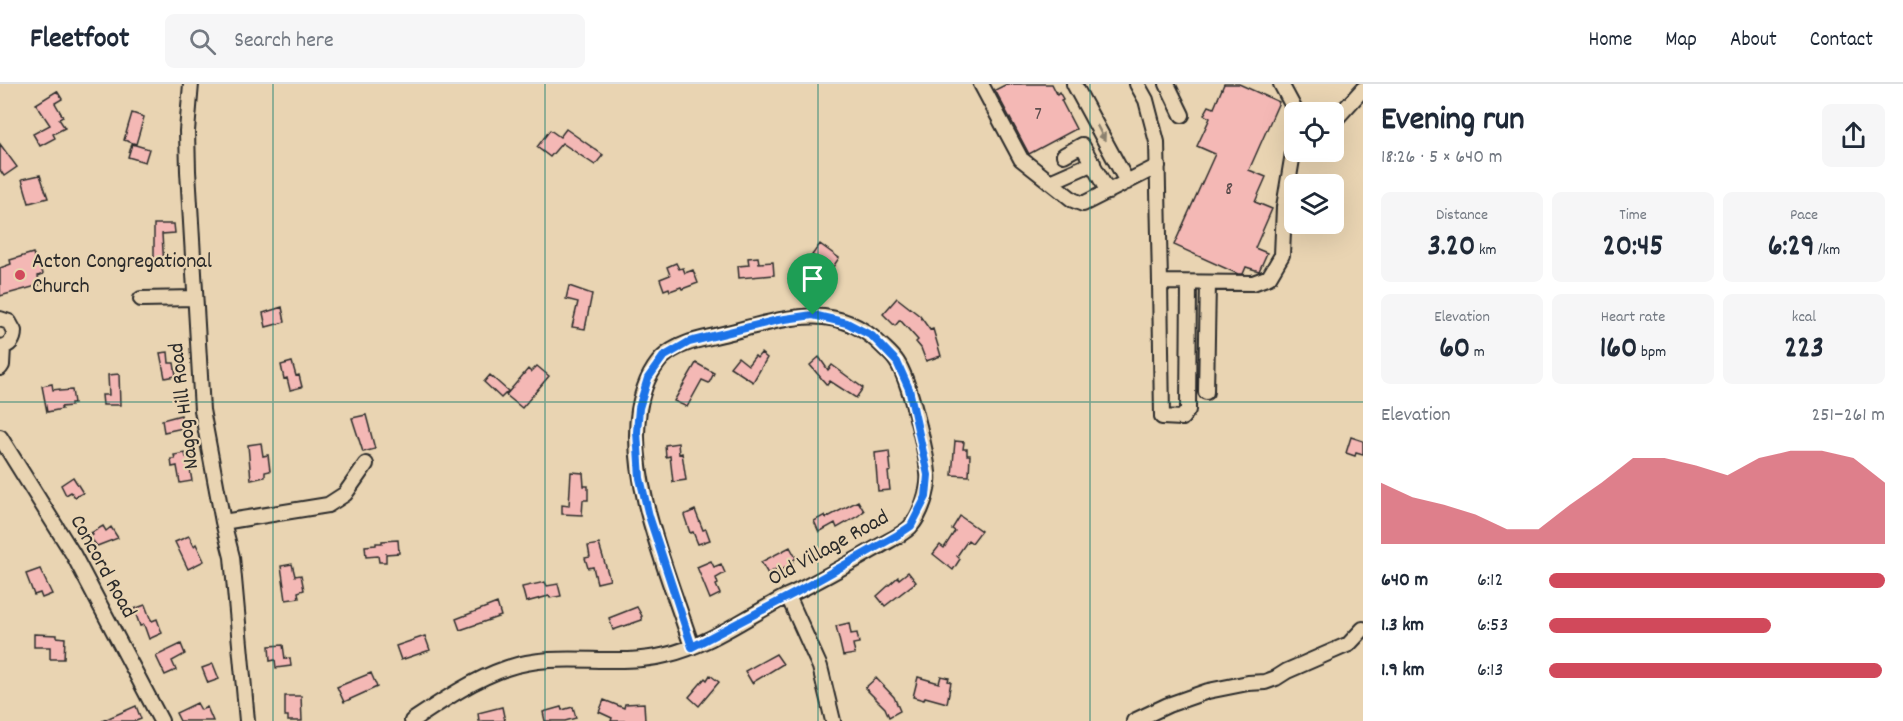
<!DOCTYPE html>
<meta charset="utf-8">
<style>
body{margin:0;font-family:Dekko,sans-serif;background:#f6f6f7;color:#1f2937;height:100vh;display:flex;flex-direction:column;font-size:22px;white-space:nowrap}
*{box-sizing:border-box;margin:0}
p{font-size:20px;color:#747a83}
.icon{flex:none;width:33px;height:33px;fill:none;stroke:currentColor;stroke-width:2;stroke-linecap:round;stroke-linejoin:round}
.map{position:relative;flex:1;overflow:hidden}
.side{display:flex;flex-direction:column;background:#fff;width:540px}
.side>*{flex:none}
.fabs{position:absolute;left:1284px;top:18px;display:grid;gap:12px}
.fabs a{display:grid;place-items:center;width:60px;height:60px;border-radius:9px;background:#fff;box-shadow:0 6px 24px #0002;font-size:30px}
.pin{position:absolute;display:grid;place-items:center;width:51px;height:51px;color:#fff;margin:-62px -26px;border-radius:50% 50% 50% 0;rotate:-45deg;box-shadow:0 0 6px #0007}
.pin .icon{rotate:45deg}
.round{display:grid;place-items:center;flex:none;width:63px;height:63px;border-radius:9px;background:#f6f6f7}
.overview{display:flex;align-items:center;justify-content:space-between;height:102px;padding:0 18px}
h1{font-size:33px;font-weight:800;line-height:45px}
.stats{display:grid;grid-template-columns:repeat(3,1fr);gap:9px;height:102px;padding:6px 18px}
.stats div{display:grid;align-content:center;border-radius:9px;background:#f6f6f7;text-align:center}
.stats b{font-size:30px;font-weight:800}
.stats small{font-size:16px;font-weight:400}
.stats p{font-size:16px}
.chart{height:168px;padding:12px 18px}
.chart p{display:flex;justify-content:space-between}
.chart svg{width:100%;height:108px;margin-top:6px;fill:#d1495b;opacity:.7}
ul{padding:0 18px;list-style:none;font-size:20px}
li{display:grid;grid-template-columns:96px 72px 1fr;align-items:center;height:45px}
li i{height:15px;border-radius:8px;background:#d1495b}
header{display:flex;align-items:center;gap:36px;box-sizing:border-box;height:84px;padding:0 30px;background:#fff;border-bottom:2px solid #e0e1e3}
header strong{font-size:28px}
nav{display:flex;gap:33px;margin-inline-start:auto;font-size:21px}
.search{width:420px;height:54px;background:#f6f6f7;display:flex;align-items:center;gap:15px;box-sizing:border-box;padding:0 21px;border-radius:9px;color:#747a83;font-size:22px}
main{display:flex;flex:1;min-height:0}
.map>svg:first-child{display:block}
.building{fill:#f4b8b5;stroke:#2b2b2b;stroke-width:1.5}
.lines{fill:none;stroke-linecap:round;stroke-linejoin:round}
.minor-casing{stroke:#2b2b2b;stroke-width:18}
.minor{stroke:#e9d4b2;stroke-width:14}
.oneway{fill:#8a806e}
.route-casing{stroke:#fff;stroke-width:12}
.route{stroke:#1a73e8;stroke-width:8}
.grid{fill:none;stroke:#0f766e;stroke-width:1.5;stroke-opacity:0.55}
.poi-dot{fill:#d1495b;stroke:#e9d4b2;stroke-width:2}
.labels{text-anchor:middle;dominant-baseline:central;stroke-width:4.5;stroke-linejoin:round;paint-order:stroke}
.number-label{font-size:20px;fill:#5d4e4e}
.poi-label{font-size:22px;fill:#2b2b2b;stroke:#e9d4b2;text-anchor:start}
.street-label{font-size:22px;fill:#2b2b2b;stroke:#e9d4b2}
</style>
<header>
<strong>Fleetfoot</strong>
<div class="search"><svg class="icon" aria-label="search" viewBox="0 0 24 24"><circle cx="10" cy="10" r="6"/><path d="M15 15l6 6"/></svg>Search here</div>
<nav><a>Home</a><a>Map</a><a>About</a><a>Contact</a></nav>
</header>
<main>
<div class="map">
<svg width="1363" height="637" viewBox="0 0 1363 637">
<rect width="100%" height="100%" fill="#e9d4b2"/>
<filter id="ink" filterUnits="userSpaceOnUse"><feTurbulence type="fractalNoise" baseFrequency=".0167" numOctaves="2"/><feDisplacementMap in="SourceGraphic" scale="12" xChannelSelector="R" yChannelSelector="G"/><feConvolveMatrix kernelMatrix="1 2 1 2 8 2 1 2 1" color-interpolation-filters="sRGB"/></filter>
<g filter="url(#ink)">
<path class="building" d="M1007,0H1052L1057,10L1059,8L1063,15L1061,16L1076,45L1029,70L995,6Z
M1224,0H1239L1279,18L1249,86L1266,93L1255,118L1272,125L1255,164L1267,169L1259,187L1246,183L1243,190H1238L1174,161L1215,70L1197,62L1210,34L1204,31L1209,22L1214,24Z
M57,7L62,15L55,19L63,33L59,35L65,44L53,50L55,54L40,62L33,50L50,41L36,20Z
M132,29L144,33L136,60L124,56Z
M566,45L603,71L595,81L562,59L550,73L537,63L550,46L560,53Z
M0,60L17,83L4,92L0,86Z
M132,60L149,65L145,78L128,73Z
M40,91L48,114L29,119L22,95Z
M154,140H174L175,149L162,150L164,183L150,184L149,173H154Z
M820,160L839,174L831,186L812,171Z
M33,169L36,180L40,179L43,190L38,192L40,201L0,212V184L11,180L10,176Z
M758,173L759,179L773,178L774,191L739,194L738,182L749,181L748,174Z
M676,179L679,185L683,184L685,189L693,186L698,199L682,205L681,203L670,207L669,204L664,206L660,195L670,191L667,183Z
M569,202L592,210L585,245L572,243L578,218L566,215Z
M897,214L920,232L930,246L933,245L941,272L926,277L921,264L916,258L918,256L900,236L895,242L883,230Z
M282,223L285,238L266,243L263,229Z
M168,268L169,279H174L176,292L165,294L160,269Z
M761,269L767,274L753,298L730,283L738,273L748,281L755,272L757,274Z
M819,273L828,286L832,281L863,304L856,314L830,297L827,301L810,281Z
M292,278L296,292L299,291L302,303L290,306L287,294L284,295L281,281Z
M696,279L714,289L709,299L702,296L687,323L674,317Z
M537,282L549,292L522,324L506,311L528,285L531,288Z
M119,290L120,321H103L102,311H109L108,291Z
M490,291L508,307L501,314L484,298Z
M52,300L53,306L60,305V307L72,306L74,319H71V322L61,323L62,325L47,328L42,302Z
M181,331L183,344L164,348L162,336Z
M366,331L375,365L363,368L352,334Z
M1351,353L1363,357V371L1356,369L1355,372L1346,369Z
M955,357L964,358L963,365H967V371H970L969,392L952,391Z
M261,359L263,372L268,371L270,387L265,388V393L251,396L248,361Z
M678,359L679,370L682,369L686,396L673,398L670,372L666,373L665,361Z
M889,367L891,387L888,388L890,406L878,407L875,369Z
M185,369L186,373L195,372L196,379L189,380L192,397L180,399L177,382L172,383L171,375H175L174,371Z
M571,388L583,389L584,402H588V416H583L582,431L562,430V421L569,422Z
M73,393L83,409L75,413L71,408L66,411L61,401Z
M858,417L864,427L858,432L837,444L835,439L819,448L814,437L825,431L826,434Z
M695,426L703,446L706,445L710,456L698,460L693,448L690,449L684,431Z
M960,432L981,447L972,459L968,456L957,472L960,475L953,486L933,470L940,461L944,464L955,447L952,445Z
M103,442L106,447L111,443L118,454L97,462L90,453L93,451L91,449Z
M189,452L194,462L196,460L204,477L188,485L175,458Z
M398,456L399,469L386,470V478H379L378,472L366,473L365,462L376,461V459H382V457Z
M599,460L610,496L597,499L593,483L588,484L585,474L590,473L588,462Z
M790,463L796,474L792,477L793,479L779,488L776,485L768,490L761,478Z
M711,477L714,483L721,480L725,489L716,494L718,500L716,501L720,510L710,515L697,483Z
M292,480L295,492L301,491L304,506L298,508L299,514L286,516L281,482Z
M40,485L52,510L42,514L40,509L34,511L26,490Z
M908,488L916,498L885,522L877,512L898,493L899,495Z
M545,498L547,502L558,500L561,512L550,514L549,512L526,518L522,503Z
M497,519L501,532L460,546L456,535Z
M145,521L150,534L152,537L157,535L162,549L149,555L144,541L140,542L134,525Z
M637,523L642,532L641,533L642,536L613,546L609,534Z
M849,539L851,550L857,549L859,559L853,560L855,570L843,572L836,542Z
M34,550L57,551V553L65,554L64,575H50V563H34Z
M425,552L430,566L401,576L396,562Z
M181,560L185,570L172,577L176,586L165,591L156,572Z
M283,561L285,575L290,574L291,582L276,584L275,576L270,577L269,562Z
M776,570L783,580L752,599L745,587Z
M213,580L219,595L208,599L202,584Z
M371,589L377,603L344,618L337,603Z
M710,591L719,598L699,622L689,613L705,594L707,596Z
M941,592L949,594L948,597L951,598L947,619L925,613L924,616L913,613L918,593L939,599Z
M876,594L894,613L900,627L889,633L885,624L865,604Z
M285,612H301L302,637H288V632H285Z
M604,616L624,624L625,620L644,619L645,637H611L612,634L599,628Z
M197,619L201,626L207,623L213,637H180L176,629Z
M136,622L141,635L136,637H102Z
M502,623L505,637H479L478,629Z
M561,623L562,626L573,623L576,634L565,637H545L543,628Z"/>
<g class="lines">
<defs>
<path id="minor" d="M191,0L187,47L188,87L202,326L223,438L232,473L247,637
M981,0L1021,75L1073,116L1083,120L1158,82
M1074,0L1127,98
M1137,0L1146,16L1157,58L1160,198L1253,199L1269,193L1282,171L1284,123L1294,63
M1167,0L1182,31
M1281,0L1296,28
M1334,37L1363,5
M1064,71L1082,61L1108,108
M1050,98L1093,79
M1160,198L1162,333L1182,334L1188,326L1189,199
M141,215L195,214
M0,235L9,238L14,247C14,256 10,262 0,263
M0,284L2,281L3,263
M1206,308L1208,199
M0,353L73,470L161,637
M223,438L328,421L345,410L366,380
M788,512L820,583L833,637
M412,637C442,617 472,596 507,584C559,566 613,584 666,571C710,561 748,532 787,512C818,498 848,480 878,463C888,457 902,451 910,443C921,431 930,404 928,389C926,366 909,295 897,278C893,271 885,265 879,259C834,215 780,236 727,249C705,255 680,257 662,274C649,288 642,308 639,326C627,398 670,494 692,563
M1134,637L1168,621L1208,607L1248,599L1265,598L1276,594L1287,587L1349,560L1363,545"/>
</defs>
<use href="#minor" class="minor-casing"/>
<use href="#minor" class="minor"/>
</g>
<defs><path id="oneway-solid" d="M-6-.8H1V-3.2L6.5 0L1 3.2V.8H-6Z" transform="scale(1.5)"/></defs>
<use class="oneway" href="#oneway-solid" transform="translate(1101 49) rotate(62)"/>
</g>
<g class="lines" filter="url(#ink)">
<defs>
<path id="route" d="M813,231L847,239L872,252L897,278L909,305L928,391L926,413L911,442L896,452L795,509L692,563L649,432L640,394L637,348L639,324L648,294L663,273L689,258L778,236Z"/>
</defs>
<use href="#route" class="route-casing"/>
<use href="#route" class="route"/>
</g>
<path class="grid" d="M273,0V637M545,0V637M818,0V637M1090,0V637M0,318H1363"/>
<circle class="poi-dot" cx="20" cy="191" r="6"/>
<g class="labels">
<g class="number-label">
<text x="1038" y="31">7</text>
<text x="1229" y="106">8</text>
</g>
<g class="poi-label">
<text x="32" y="178">Acton Congregational<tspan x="32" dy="25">Church</tspan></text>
</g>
<g class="street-label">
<text transform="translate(185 322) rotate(-97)">Nagog Hill Road</text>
<text transform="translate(829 465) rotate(-29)">Old Village Road</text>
<text transform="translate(102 483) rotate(61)">Concord Road</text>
</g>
</g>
</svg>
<div class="fabs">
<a><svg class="icon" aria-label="locate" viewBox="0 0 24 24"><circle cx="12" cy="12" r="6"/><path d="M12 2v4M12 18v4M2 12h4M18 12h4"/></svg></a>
<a><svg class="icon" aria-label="layers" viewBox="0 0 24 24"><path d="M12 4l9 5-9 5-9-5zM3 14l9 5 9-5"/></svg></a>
</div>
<div class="pin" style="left:813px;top:231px;background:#1e9e55"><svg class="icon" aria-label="arrive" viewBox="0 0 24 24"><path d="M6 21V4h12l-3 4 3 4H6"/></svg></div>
</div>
<section class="side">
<div class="overview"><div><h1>Evening run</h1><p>18:26 · 5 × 640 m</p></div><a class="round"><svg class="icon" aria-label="share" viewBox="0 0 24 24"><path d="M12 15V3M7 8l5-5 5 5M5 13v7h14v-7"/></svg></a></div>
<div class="stats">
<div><p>Distance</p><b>3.20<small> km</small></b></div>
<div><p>Time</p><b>20:45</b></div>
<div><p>Pace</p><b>6:29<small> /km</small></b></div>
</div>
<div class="stats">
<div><p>Elevation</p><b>60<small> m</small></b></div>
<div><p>Heart rate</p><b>160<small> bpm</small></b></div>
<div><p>kcal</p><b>223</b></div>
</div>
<div class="chart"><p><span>Elevation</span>251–261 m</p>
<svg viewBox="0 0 160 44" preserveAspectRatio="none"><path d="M0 44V19L10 25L20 28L30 32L40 38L50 38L60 28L70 19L80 9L90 9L100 12L110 16L120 9L130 6L140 6L150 9L160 19V44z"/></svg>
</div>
<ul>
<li><b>640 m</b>6:12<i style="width:100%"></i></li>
<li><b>1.3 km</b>6:53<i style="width:66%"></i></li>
<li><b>1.9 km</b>6:13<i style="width:99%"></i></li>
</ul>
</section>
</main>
